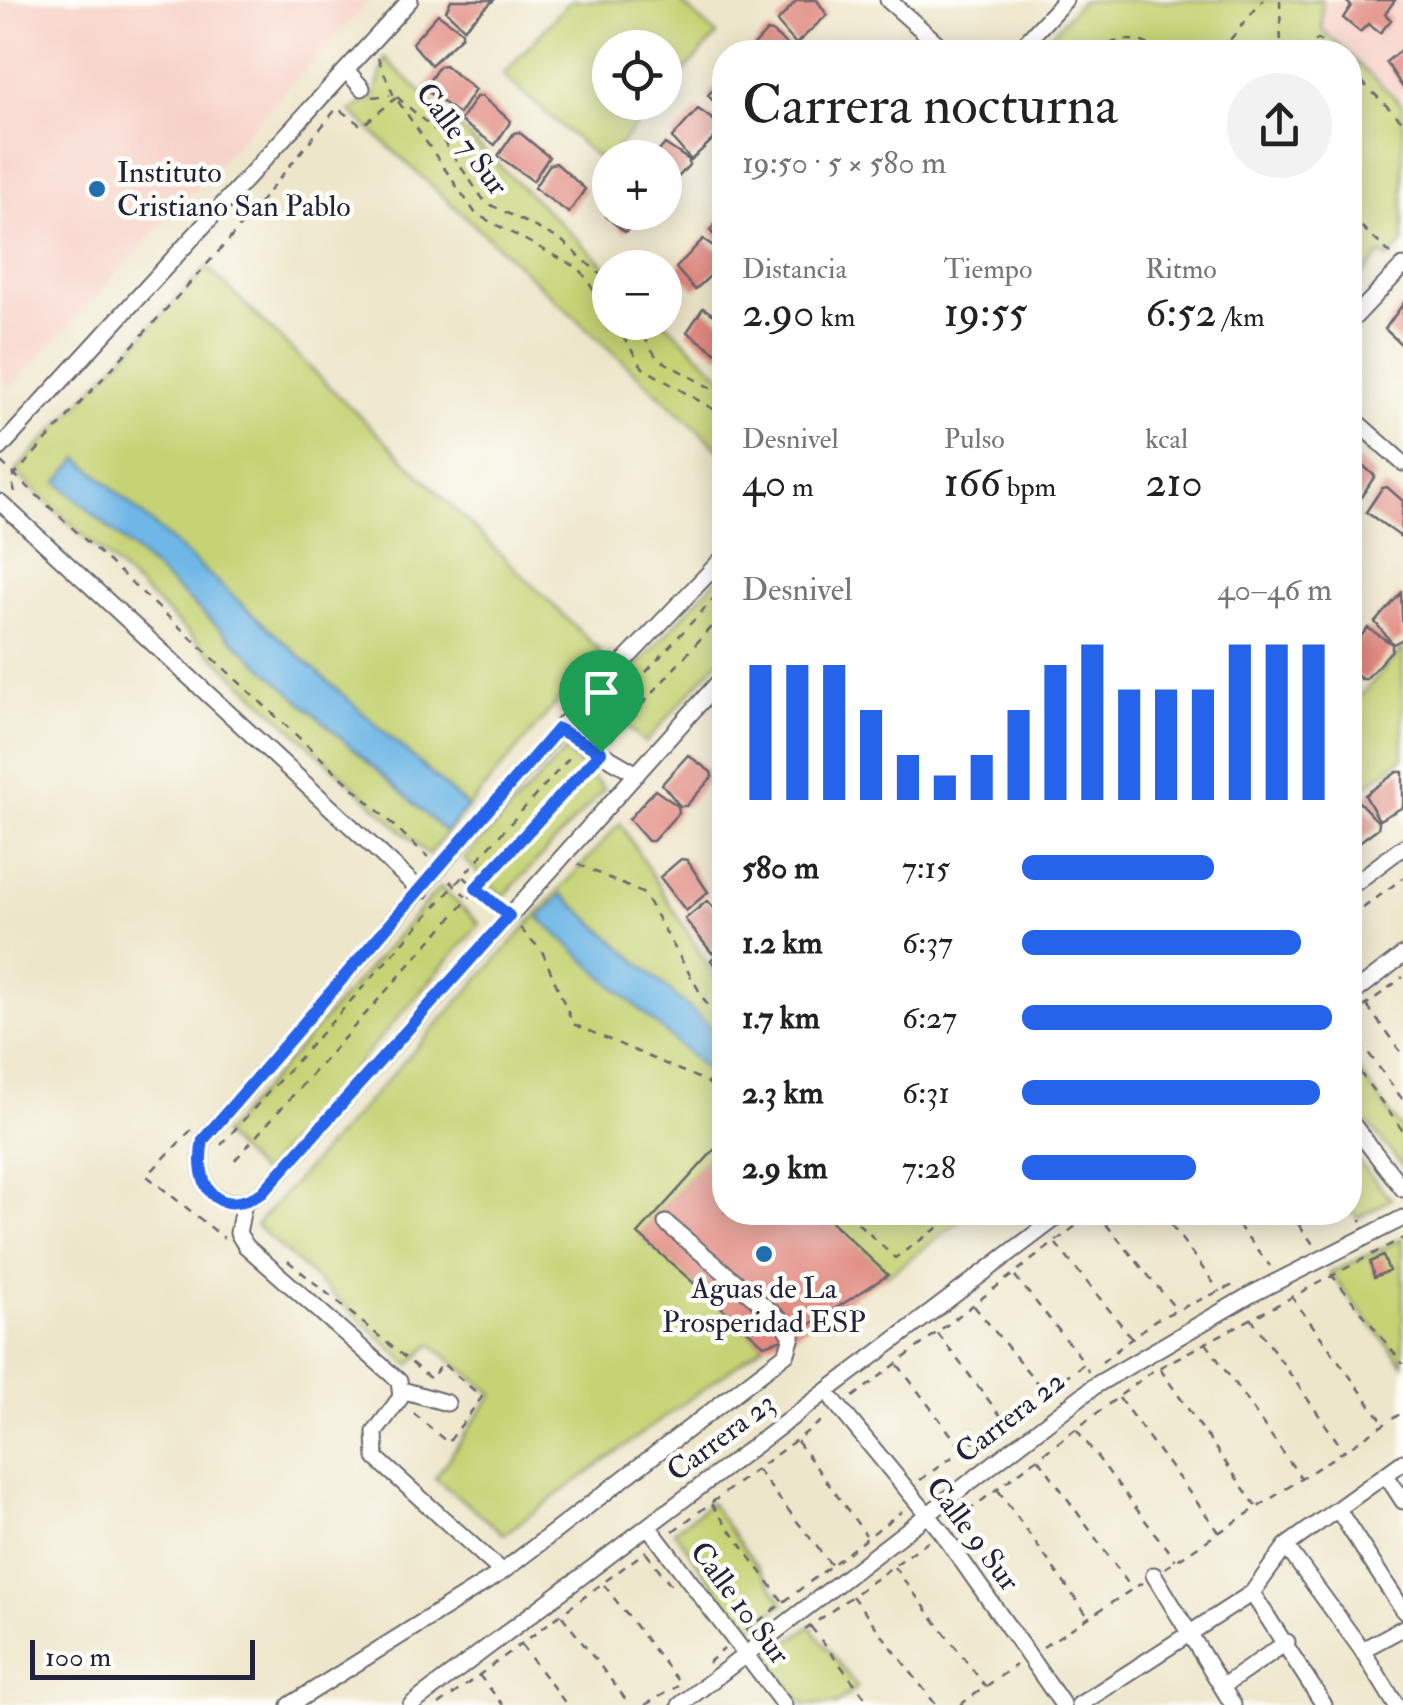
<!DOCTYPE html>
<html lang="es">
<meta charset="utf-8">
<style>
body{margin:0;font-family:"IM FELL Double Pica",serif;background:#f2f2f2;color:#222;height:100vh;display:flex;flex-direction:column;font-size:38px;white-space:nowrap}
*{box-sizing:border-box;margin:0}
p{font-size:32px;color:#767676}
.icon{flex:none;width:55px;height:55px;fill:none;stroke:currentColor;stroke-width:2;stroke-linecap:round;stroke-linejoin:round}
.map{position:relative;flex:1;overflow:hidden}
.side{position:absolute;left:712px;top:40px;width:650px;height:1185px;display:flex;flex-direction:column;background:#fff;border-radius:40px;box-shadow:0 5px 25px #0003}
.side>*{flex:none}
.tools{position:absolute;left:592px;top:30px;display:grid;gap:20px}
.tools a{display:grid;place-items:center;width:90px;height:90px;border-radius:50%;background:#fff;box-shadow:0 5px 25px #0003;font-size:50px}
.scale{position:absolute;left:30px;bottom:25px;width:225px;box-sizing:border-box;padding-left:10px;border:5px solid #22223b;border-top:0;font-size:28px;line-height:35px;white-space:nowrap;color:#22223b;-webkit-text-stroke:8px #fdfcf7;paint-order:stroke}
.pin{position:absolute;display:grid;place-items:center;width:85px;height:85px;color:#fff;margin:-102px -42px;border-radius:50% 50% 50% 0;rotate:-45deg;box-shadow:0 0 10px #0007}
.pin .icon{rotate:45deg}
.round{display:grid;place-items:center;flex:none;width:105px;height:105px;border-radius:52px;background:#f2f2f2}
.summary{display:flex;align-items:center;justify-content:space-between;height:170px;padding:0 30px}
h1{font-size:55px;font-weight:600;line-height:75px}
.metrics{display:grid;grid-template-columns:repeat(3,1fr);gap:15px;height:170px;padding:10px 30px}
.metrics div{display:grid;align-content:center}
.metrics b{font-size:42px;font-weight:600}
.metrics small{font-size:28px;font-weight:400}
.metrics p{font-size:28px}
.chart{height:280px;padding:20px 30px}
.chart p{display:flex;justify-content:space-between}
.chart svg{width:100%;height:180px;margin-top:10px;stroke:#2563eb;stroke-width:6}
ul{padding:0 30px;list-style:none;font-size:32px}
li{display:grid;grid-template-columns:160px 120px 1fr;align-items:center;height:75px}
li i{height:25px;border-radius:12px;background:#2563eb}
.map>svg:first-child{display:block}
.built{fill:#f7d1c7}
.green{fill:#c6d375;stroke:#747a58;stroke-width:2.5}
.water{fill:#6eb7e6;stroke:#486c90;stroke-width:2.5}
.building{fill:#e18980}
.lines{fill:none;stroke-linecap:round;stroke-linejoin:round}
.minor-casing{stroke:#69676d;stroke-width:19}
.path{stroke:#69676d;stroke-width:2.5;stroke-dasharray:8 8;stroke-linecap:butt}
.minor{stroke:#fff;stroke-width:15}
.route-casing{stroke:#fff;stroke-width:20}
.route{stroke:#2563eb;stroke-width:12}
.poi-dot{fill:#1f6fb2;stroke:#fdfcf7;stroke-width:4}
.labels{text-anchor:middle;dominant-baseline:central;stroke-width:9;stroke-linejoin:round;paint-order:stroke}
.street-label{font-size:30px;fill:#22223b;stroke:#fdfcf7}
.poi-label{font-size:30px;fill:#22223b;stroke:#fdfcf7;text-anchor:start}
</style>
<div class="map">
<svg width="1403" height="1705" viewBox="0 0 1403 1705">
<rect width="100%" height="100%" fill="#fdfcf7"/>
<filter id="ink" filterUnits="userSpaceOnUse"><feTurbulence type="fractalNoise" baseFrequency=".01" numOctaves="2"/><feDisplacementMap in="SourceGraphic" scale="20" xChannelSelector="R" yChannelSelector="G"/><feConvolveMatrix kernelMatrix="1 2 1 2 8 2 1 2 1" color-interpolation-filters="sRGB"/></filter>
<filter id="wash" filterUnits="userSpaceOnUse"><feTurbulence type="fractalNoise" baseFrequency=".0048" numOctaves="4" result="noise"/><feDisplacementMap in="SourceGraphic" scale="40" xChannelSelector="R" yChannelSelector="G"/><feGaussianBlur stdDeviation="2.25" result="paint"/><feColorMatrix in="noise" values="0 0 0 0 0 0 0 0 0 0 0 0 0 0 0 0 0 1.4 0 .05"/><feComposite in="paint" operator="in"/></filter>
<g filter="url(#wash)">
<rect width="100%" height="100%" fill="#eee6ca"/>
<path class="built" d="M0,0H370L11,387L0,378Z
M1322,0H1403V105L1322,30Z"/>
<path class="green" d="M571,0H678L717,35L665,93V48H610V102L657,103L603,163L503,75Z
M1082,0H1322V30L1347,52H1035Z
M1350,56L1403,105V243L1388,259L1381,254L1350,289Z
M385,58L610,270V322H665L725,379V455L350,111L374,98Z
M207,267L600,651L428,855L15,472Z
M725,570V653L645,743L602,704Z
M1403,648V758L1350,798V708Z
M565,751L604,789L503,897L464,859Z
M620,823L725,993V1138L639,1234L764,1345L504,1534L435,1478L493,1394L431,1344L410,1365L256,1225Z
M440,887L480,924L261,1174L222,1135Z
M1350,1059L1403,1131V1167L1350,1101Z
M1350,1152L1391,1199L1358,1218L1350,1207Z
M957,1212L963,1219L888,1275L821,1213Z
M1403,1238V1364L1330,1273Z
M710,1503L784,1603L747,1631L674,1531Z
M810,1626L857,1687L836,1705H804L766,1658Z"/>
<path class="water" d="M79,458L468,807L445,832L58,482Z
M562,894L725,1040V1087L539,918Z"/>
<g id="blocks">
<path class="building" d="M451,0H494L464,28L446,11Z
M797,0H817L827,15L796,44L777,22Z
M1345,0H1395L1385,14L1391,20L1380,33L1368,24L1360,32L1343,18L1351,6Z
M438,14L462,31V36L431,65L412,43Z
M767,31L772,32L791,48L787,52H748Z
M1403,48V88L1386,62Z
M445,65L475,90L459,114L424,89L439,66Z
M725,76V115L708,95Z
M481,96L511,121L495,145L460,121L476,97Z
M698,109L722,126V131L691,160L672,138Z
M519,132L549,157L533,181L498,156L514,133Z
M665,144L689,160V165L665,192V158H653Z
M556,163L585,189L569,213L534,188L550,164Z
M610,205V212H647L625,232L606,216Z
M725,214V249L710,230Z
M703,239L725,254V262L695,290L676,268Z
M1403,304V346L1385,329Z
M703,308L725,322L722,357L687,332Z
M1350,454L1375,476L1359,500L1350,497Z
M1387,487L1403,501L1401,537L1366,512L1382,488Z
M1401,593L1403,639L1393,644L1375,622Z
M1368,628L1392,644V650L1366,679H1361L1350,669V649Z
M688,755L711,772L712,777L686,806H680L662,784Z
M1397,772H1403V807L1379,820L1365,795Z
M655,790L678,806L679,812L653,841H648L629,819Z
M1359,802L1379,823L1378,828L1350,849V809Z
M681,859L687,860L708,892L686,911L660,877Z
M707,901L725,921V944L712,953L685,919Z
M725,946V981L711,960Z
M725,1138V1212H821L888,1275L792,1336L764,1345L638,1234Z
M1383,1256L1389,1271L1374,1277L1370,1262Z"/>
</g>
</g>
<g filter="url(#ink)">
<use href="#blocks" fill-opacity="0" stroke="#69676d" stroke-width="2.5"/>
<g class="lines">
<defs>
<path id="minor" d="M888,0L947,52
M1017,52L1065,0
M346,70L362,88
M1350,322L1403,266
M1350,416L1403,463
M0,448L410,0
M0,502L421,891
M725,556L559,729L203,1140C194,1185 215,1219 262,1193L725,675
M559,729L637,774
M1350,887L1403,847
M1350,996L1403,955
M1350,1121L1403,1189
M244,1203L238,1233L246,1246L399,1381L401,1397L375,1432L376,1458L502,1572L787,1353L792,1336L781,1320L666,1223
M402,1390L447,1403
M834,1401L941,1531L1063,1705
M1386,1475L1403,1501
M1338,1510L1403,1610
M653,1533L784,1705
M1286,1546L1362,1650L1396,1705
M1154,1575L1233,1705
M1252,1593L1324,1705
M1362,1650L1403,1628
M1223,1686L1287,1642
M290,1705L502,1572
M411,1705L1064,1212
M680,1705L1096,1385L1250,1295L1403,1218
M1079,1705L1252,1593L1286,1546L1403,1462"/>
</defs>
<use href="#minor" class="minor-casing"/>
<path class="path" d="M1280,0L1281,52
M1096,52C1116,36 1141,36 1160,52
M1220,52L1263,0
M1303,52L1318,39L1332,52
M378,58L393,94L476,214L580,269L610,316
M1350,70L1403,122
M373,97L390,95
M397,97L437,132L485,202L561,240L610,283
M1350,216L1393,256
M614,322L643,368L725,416
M635,322L657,358L725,396
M1350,343L1355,339L1351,336
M1,462L428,857
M15,492L11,479L229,240L337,108L362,126L396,98
M592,731L725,586
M610,741L725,611
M578,864L644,894L706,1003L725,1020
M464,877L496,905
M450,881L466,896
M1350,918L1403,878
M520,928L542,951L573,1024L707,1082L725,1099
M1367,1006L1403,1055
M1350,1017L1403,977
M1350,1028L1403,1100
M1350,1059L1403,1131
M191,1130L147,1176L224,1238
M221,1145L571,756
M235,1160L588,765
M1350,1207L1362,1221
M846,1212L895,1258L946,1222L935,1212
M1096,1212L1175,1308
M1162,1212L1220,1292
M1228,1212L1270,1266
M1289,1212L1313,1244
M1056,1244L1132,1338
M288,1261L431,1379L442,1363L482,1397L448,1443L411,1411
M1331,1274L1403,1364
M1015,1276L1085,1363
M1291,1296L1384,1423
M974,1306L1042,1389
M1251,1318L1344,1451
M938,1334L1003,1419
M1206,1343L1301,1478
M1102,1362L1155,1320L1236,1284
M898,1365L962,1449
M1160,1369L1256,1506
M853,1397L1094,1212
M1119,1398L1219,1532
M1077,1430L1175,1560
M797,1441L866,1535
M1039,1459L1132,1589
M757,1470L832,1566
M920,1480L1085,1363L1088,1372
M998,1490L1089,1618
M711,1504L784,1603
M955,1521L1151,1372L1403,1238
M673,1531L827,1417
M646,1553L672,1586
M894,1567L986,1687
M1165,1568L1403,1412
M604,1585L681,1685
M852,1596L936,1705
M562,1616L630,1705
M811,1627L871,1705
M805,1630L928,1541
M746,1631L902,1511
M521,1645L567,1705
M1043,1647L1142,1583
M708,1663L724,1649
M479,1675L503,1705
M439,1705L646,1551
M645,1705L678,1686
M960,1705L1016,1665"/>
<use href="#minor" class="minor"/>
</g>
</g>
<g class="lines" filter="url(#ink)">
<defs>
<path id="route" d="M558,729L601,752L476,888L509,916L262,1193C215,1220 194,1185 203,1140Z"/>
</defs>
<use href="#route" class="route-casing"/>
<use href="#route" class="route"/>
</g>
<g class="poi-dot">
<circle cx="97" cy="189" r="10"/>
<circle cx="764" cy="1254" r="10"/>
</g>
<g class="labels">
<g class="street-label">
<text transform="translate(462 139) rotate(53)">Calle 7 Sur</text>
<text transform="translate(1010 1417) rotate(-38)">Carrera 22</text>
<text transform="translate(721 1437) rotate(-37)">Carrera 23</text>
<text transform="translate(973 1534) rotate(53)">Calle 9 Sur</text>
<text transform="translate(740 1603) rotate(53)">Calle 10 Sur</text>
</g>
<g class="poi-label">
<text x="117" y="172">Instituto<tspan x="117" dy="34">Cristiano San Pablo</tspan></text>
<text x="764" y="1288" text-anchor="middle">Aguas de La<tspan x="764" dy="34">Prosperidad ESP</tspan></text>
</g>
</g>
</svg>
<div class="tools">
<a><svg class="icon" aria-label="locate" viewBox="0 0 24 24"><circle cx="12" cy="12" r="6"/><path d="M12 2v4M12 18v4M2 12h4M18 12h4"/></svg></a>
<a>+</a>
<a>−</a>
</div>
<div class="scale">100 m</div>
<div class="pin" style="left:601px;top:752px;background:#1e9e55"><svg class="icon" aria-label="arrive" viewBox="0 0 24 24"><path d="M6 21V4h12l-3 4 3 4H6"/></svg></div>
<section class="side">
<div class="summary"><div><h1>Carrera nocturna</h1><p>19:50 · 5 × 580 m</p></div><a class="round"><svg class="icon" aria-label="share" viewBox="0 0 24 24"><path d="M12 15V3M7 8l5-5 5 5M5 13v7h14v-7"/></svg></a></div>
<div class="metrics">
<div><p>Distancia</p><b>2.90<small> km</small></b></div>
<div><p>Tiempo</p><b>19:55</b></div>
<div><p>Ritmo</p><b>6:52<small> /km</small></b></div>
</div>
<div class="metrics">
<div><p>Desnivel</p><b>40<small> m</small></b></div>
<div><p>Pulso</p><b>166<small> bpm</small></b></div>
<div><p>kcal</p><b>210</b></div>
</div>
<div class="chart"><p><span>Desnivel</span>40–46 m</p>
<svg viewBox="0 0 160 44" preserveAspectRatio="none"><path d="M5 44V11M15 44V11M25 44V11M35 44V22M45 44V33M55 44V38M65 44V33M75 44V22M85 44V11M95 44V6M105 44V17M115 44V17M125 44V17M135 44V6M145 44V6M155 44V6"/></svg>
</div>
<ul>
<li><b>580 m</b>7:15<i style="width:62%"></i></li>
<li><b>1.2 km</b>6:37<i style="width:90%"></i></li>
<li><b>1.7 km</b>6:27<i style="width:100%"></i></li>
<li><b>2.3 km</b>6:31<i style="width:96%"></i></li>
<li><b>2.9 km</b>7:28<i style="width:56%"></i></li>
</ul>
</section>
</div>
